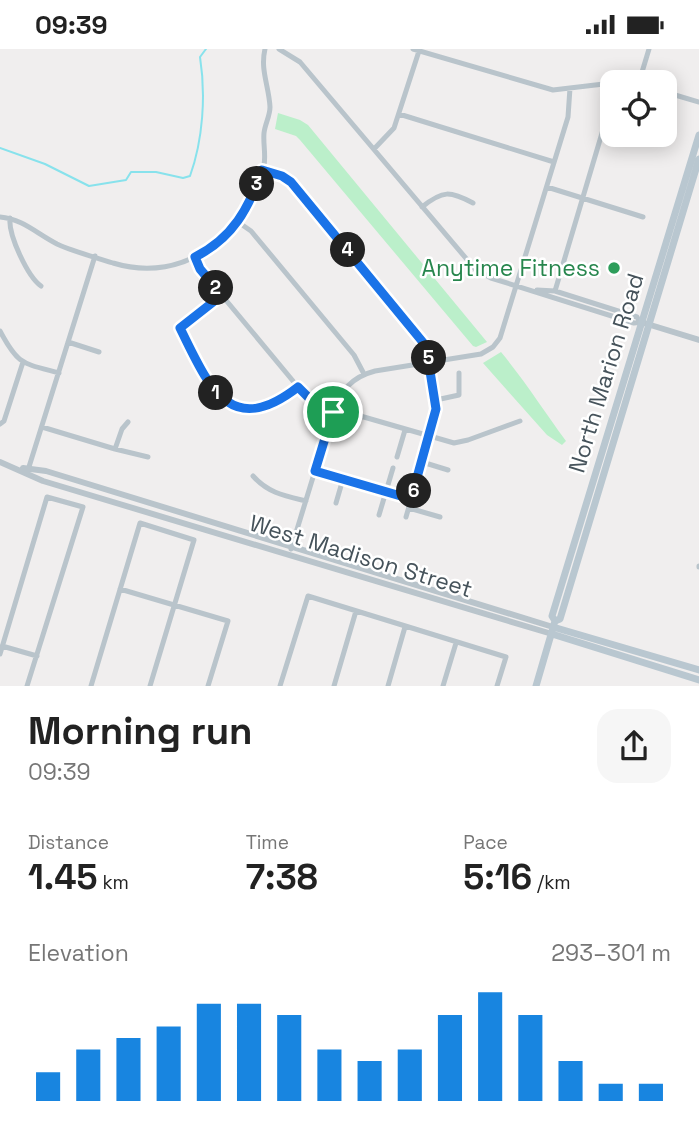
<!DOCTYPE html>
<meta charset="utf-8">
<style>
body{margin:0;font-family:"Space Grotesk",sans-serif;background:#f6f6f6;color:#222;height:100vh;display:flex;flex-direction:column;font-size:26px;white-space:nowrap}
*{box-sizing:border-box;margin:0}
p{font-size:23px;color:#767676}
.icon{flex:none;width:38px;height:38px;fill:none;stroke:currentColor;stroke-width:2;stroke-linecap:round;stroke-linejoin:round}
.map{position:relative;height:637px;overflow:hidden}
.details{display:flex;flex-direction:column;background:#fff;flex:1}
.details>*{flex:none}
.controls{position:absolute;left:600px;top:21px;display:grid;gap:14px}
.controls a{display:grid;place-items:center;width:77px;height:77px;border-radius:14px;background:#fff;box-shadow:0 4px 18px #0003;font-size:35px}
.pin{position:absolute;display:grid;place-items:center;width:60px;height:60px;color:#fff;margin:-30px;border:4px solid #fff;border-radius:50%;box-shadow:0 2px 7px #0007}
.km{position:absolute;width:35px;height:35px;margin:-18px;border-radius:50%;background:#222;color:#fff;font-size:19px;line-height:35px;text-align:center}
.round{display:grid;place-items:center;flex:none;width:74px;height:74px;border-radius:21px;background:#f6f6f6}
.overview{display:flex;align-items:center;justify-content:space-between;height:119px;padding:0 28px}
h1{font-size:38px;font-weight:800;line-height:52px}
.stats{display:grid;grid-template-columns:repeat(3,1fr);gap:10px;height:119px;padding:7px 28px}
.stats div{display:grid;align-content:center}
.stats b{font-size:35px;font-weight:800}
.stats small{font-size:19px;font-weight:400}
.stats p{font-size:19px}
.chart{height:196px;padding:14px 28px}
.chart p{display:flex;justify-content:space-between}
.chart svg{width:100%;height:126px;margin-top:7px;stroke:#1885e0;stroke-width:6}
.status{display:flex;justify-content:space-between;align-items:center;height:49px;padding:0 35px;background:#fff;direction:ltr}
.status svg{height:19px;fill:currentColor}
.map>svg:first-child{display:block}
.green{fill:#bbefca}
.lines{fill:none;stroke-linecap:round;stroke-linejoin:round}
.stream{stroke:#88e2ec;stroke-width:2}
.minor{stroke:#b9c4cb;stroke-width:5}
.tertiary{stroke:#b9c4cb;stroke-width:6}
.secondary{stroke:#b9c7d0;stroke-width:7}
.route-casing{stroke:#fff;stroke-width:14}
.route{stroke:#1a73e8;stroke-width:9}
.leisure-dot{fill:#2e9e5b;stroke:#fff;stroke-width:2.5}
.labels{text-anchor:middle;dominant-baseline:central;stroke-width:5;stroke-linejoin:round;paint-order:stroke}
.leisure-label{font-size:23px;fill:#27864d;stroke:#fff;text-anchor:end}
.street-label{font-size:23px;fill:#46535b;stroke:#fff}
</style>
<div class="status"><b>09:39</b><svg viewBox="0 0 49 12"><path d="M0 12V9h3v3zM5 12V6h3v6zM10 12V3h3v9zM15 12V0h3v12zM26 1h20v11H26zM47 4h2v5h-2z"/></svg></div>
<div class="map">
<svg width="699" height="637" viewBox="0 0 699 637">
<rect width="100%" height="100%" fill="#f0eeee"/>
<path class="green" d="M278,64L300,71L308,76L487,293L476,298L473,297L300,91L296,87L275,80Z
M501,303C525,332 544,362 566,392L562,396L547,386L483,314Z"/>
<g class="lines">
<path class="stream" d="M0,99L45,115L89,137L126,131L131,123H156L183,129L190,127C203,91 206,46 200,8L206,0"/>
<path class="minor" d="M279,0L300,13L475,220L491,229L634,274L643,273
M413,0L553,41L612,34
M639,33L649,0
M665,43L699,53
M399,65L554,113
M374,100L394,79L419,2
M262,121L282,127L291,133L426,297L436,351L435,368L406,468
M547,138L643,168
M422,158C443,141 450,142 473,154
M0,168C23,170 37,185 57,195C74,203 95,208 113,214C186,236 247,185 264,116C266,106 263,95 264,84C265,75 270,67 270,58C269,37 260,21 265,0
M10,169C8,186 28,228 41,237
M238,173L251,182L354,306L364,325
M195,208L200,220L298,338L315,355L333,363
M537,241L555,242L637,268L639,272
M555,242L605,74
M222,246L180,279C209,336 228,391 298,338
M0,282C18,316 22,314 59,324
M68,293L99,303
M436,351L459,346V324
M350,364L454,394L468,391L520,372
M0,375L4,372L23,313
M42,378L115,400L148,408
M115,400L122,380L128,373
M397,408L405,381
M422,413L448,421
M28,421L95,207
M315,422L411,450
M253,427C268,444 285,447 306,452
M336,454L343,430
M409,459L440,468
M379,466L393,419
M291,500L333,363C341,341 352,328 375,322L481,305L493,298L500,289L568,68L570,39
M699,517V518
M120,540L228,572L208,637
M2,597L37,607
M0,605L47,448L83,458L27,637
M91,637L140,474L194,491L150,637
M280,637L308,547L506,608L497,637
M334,637L356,562
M388,637L405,578
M443,637L456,594"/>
<path class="tertiary" d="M644,274L699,291
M0,413L43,432L552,585
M23,419L46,422L553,578"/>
<path class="secondary" d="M555,572L560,570L699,110
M553,578L699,621
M552,585L699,631
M536,637L555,572L552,567L699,86"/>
</g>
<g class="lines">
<defs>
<path id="route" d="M262,121L282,127L291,133L426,297L436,360L411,450L315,422L333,363L315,355L298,338C229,392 208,335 180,279L222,246L200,220L195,208C233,189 249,159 262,121Z"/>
</defs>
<use href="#route" class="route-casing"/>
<use href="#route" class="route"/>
</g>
<circle class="leisure-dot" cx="614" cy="219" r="7"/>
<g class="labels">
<g class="leisure-label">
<text x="600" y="219">Anytime Fitness</text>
</g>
<g class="street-label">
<text transform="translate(606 324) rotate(-73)">North Marion Road</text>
<text transform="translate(361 507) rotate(17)">West Madison Street</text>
</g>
</g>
</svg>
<div class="controls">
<a><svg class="icon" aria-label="locate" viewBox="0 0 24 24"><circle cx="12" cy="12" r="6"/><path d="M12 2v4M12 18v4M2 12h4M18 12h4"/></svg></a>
</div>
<div class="pin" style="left:333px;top:363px;background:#1e9e55"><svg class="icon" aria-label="arrive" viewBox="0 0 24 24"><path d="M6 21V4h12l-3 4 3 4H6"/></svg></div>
<b class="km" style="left:216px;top:344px">1</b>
<b class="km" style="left:216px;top:239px">2</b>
<b class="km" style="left:257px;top:135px">3</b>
<b class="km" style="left:348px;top:201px">4</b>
<b class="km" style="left:429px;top:309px">5</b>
<b class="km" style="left:414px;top:442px">6</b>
</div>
<section class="details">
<div class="overview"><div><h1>Morning run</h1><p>09:39</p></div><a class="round"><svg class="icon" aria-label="share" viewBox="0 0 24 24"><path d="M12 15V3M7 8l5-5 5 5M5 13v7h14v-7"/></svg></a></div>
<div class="stats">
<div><p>Distance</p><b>1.45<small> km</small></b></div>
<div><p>Time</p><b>7:38</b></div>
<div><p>Pace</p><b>5:16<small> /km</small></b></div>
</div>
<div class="chart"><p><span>Elevation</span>293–301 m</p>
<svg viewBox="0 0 160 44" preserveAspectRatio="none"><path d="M5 44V34M15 44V26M25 44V22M35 44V18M45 44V10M55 44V10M65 44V14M75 44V26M85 44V30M95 44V26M105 44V14M115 44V6M125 44V14M135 44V30M145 44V38M155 44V38"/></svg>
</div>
</section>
